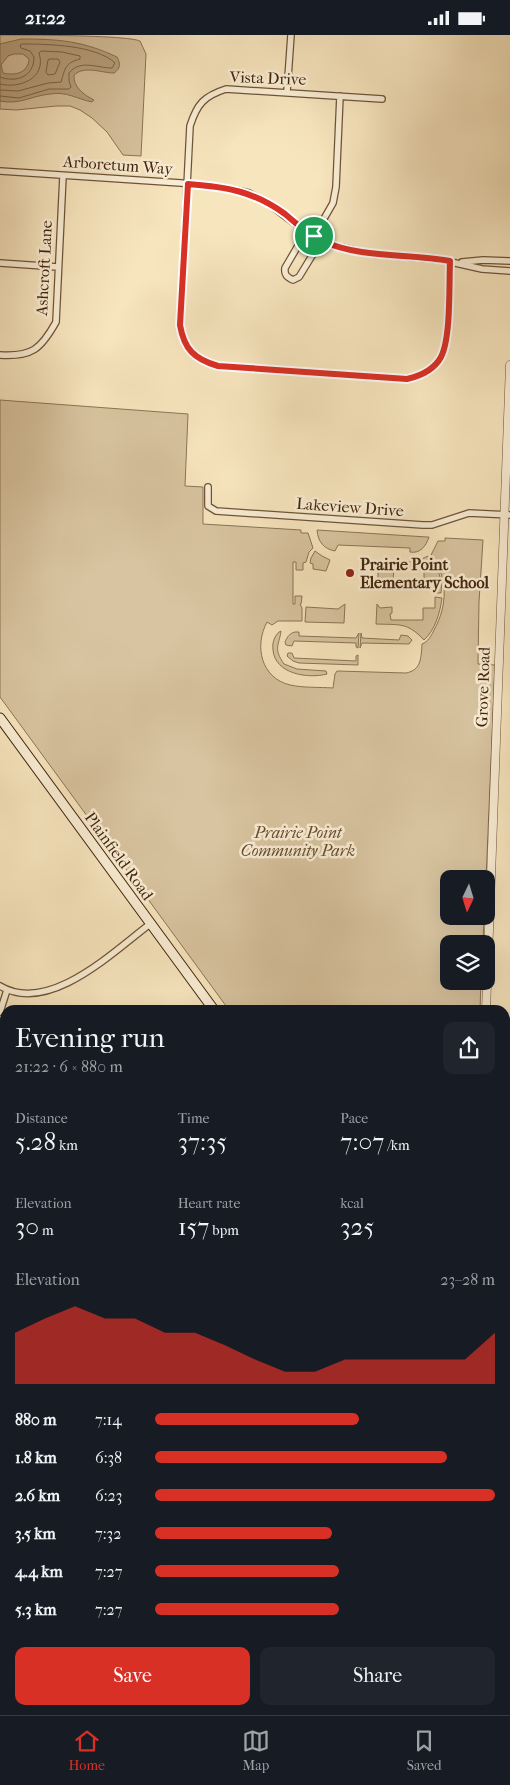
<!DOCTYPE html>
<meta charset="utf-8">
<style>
body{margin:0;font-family:"IM FELL French Canon",serif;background:#20242c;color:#f1f3f6;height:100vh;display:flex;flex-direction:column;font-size:19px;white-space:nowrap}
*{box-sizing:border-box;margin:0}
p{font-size:16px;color:#9ea1a6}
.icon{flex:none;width:28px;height:28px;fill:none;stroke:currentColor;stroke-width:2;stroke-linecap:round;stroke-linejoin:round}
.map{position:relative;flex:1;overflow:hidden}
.details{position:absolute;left:0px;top:970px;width:510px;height:710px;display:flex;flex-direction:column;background:#171b24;border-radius:15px 15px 0 0;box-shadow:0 5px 20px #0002}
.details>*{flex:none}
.needle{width:32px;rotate:184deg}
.fabs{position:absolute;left:440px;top:835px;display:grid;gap:10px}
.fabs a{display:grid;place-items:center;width:55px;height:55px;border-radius:10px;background:#171b24;box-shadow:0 5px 20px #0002;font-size:25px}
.pin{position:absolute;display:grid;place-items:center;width:42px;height:42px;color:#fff;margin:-21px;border:2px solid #fff;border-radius:50%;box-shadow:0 1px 5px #0007}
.round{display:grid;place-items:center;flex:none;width:52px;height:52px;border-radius:10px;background:#20242c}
.head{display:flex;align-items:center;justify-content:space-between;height:85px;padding:0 15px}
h1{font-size:28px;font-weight:600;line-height:38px}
.metrics{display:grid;grid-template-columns:repeat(3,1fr);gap:8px;height:85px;padding:5px 15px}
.metrics div{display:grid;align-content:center}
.metrics b{font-size:25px;font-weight:600}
.metrics small{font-size:14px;font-weight:400}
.metrics p{font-size:14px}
.chart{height:140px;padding:10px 15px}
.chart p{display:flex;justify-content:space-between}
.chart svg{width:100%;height:90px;margin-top:5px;fill:#d93025;opacity:.7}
.cta{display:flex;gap:10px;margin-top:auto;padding:10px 15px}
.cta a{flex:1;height:58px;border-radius:10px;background:#d93025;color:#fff;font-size:20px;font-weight:600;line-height:58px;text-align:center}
.cta a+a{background:#20242c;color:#f1f3f6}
ul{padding:0 15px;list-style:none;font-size:16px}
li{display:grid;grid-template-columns:80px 60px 1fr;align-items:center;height:38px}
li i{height:12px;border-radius:6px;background:#d93025}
.status{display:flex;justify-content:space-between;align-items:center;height:35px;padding:0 25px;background:#171b24;direction:ltr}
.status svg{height:14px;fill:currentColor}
.tabs{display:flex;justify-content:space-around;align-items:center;height:70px;border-top:1px solid #363941;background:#171b24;font-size:14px;color:#9ea1a6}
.tabs a{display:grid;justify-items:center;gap:2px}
.tabs .selected{color:#d93025}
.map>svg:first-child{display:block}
.green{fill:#d8c4a0;stroke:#8c7456}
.water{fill:#b9a381;stroke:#897052;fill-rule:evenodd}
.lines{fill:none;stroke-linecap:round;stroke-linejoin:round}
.shore{stroke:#7d6446;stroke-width:1}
.stream{stroke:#897052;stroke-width:2}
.minor-casing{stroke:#6e5438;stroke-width:8}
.tertiary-casing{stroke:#6e5438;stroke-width:9}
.secondary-casing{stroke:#41240c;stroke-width:11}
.primary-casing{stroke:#41240c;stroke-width:11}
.minor{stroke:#faeed5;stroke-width:5.5}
.tertiary{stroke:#faeed5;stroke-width:8}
.secondary{stroke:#faeed5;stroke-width:9}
.primary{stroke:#f7e5be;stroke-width:9}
.route-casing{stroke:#fff;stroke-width:10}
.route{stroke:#d93025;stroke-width:6}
.poi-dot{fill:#8f2418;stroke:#faeed5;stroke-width:2}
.labels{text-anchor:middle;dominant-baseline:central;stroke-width:5;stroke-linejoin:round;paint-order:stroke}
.street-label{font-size:16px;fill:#41240c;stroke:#faeed5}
.poi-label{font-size:16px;font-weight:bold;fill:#41240c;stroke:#faeed5;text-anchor:start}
.park-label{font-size:16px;font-style:italic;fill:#674c31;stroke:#faeed5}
</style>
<div class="status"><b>21:22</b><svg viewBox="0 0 49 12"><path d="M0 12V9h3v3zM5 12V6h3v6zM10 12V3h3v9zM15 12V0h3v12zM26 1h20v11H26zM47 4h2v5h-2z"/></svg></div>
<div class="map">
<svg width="510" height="1680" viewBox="0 0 510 1680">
<rect width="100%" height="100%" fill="#f7e5be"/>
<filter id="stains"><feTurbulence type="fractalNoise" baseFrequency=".004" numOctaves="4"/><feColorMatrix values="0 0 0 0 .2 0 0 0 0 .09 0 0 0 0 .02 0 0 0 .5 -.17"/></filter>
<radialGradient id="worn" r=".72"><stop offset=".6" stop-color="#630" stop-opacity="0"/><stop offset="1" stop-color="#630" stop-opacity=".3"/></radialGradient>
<path class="green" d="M0,0C24,0 126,0 140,6L146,19L141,121L123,120L107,97L92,83L80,75L70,71H56L16,75L0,74Z
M0,365L188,379L185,451L203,452V489L301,495V498H308L313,513L309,517L306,527L303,528V535H296V527H293V569H295V561H302L301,569H300L302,573V586H278L272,590L267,587C254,611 261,643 290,650C304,653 319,652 333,653L335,639L337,636L406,638C421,635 421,624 422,609C428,607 431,601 434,595C448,570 448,542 431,520L438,506H445V503L483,505L479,567L478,629L495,630L486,844H449V881H484L483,909H449V946H481L480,975H229L0,662Z
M317,495L427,502H429C426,511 420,519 410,517V513L338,510L335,516C324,514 318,507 317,495Z
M315,516L322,521L330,525L326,536L313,534V529L310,528L311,523Z
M428,521C438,531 443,545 441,558H435V547L424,546V535L394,534L393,545L378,543V526L415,527Z
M435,562L442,563C440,578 435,595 424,605C407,587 400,590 376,589L377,569L380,573L392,572V578L390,579L391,585H423V573H435Z
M345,569L344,588L305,587L306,572L338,574Z
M281,596C279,611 273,613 284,629L297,634L326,636L327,639C308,644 275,639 273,615C272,608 274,602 279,597Z
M295,597H299V601L356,603L359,598L358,613L356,612V608L294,606L292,611L286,610L285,607C287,602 290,598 295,597Z
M361,598L362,603L399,605L401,600L408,601L412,605L409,609L362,608L360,613Z
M288,618H292L294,623L356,626V621L358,620V630L299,628L293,626L287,621Z
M2,1014H5V1386L0,1385V1078Z
M0,1388H5V1473H0Z
M25,1675H89V1680H25Z
M102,1675H164L166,1680H103Z"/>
<path class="water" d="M21,4C59,4 83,6 117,22C121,29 120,34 114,38C101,38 85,30 74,40C73,52 84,60 94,65L92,67C77,64 66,56 50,59C31,61 20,70 0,66V9ZM14,19H23L29,24C28,38 15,41 3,38L1,30L8,21Z"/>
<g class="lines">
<path class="shore" d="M51,24H58L60,27L55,39L48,40L46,37L48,25Z
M0,42C16,48 34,42 34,22L30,16L21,13L20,10L22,9C48,9 96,10 115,28L112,33C97,33 80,24 69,38V46L71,52L69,54H49L19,63L0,61
M0,49C20,54 47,43 39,18L41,16L62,17L80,21V24C64,28 65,35 61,47L48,48L18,56L0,55"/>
<path class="stream" d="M505,1130L510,1133"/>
<defs>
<path id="minor" d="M287,57L291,0
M382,64L226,54C204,61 197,69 190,91L180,290C185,314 194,324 218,331L407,344C421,341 434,335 441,322C451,302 448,250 450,226
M0,136L181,148L226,153L249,158L269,169L306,197L321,206L336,211L373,219L442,225L482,234L510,236
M306,197L285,233C284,240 287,242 293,245L299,242L321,206
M314,201L333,168L336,152L340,61
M462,227L483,225L510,226
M0,228L58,232
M0,320C32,322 41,314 56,287L63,141
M208,452V471L216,476L423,490H432L469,478L510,480
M0,951C49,980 113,917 150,889
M0,977L7,955
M505,1114H510
M505,1672L507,1680
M466,1680L486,1675"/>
<path id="tertiary" d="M486,975L510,330"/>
<path id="secondary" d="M0,683L214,975
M505,1339L510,1341"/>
<path id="primary" d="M505,1365L510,1361
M505,1383L510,1379
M227,1680L230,1675"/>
</defs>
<use href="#minor" class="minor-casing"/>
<use href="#tertiary" class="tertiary-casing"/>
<use href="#secondary" class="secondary-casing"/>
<use href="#primary" class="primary-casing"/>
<use href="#minor" class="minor"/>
<use href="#tertiary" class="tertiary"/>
<use href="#secondary" class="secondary"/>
<use href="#primary" class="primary"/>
</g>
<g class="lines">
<defs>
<path id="route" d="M188,149C227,152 253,156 285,179C297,189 308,200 322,206C363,224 408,218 450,226C449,250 451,303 441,322C434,335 420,341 407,344L218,331C194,324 184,314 180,290Z"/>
</defs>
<use href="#route" class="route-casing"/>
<use href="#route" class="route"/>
</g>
<circle class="poi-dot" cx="350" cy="538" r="5"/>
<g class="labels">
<g class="street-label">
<text transform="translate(268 43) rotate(2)">Vista Drive</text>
<text transform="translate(118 130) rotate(4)">Arboretum Way</text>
<text transform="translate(44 233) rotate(-87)">Ashcroft Lane</text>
<text transform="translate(350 472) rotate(4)">Lakeview Drive</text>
<text transform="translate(483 652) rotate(-88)">Grove Road</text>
<text transform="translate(119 821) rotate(54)">Plainfield Road</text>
</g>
<g class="poi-label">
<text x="360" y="529">Prairie Point<tspan x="360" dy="18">Elementary School</tspan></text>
</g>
<g class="park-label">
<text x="298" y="797">Prairie Point<tspan x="298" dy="18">Community Park</tspan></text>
</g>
</g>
<rect width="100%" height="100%" filter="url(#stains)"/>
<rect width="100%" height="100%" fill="url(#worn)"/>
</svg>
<div class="fabs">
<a><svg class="needle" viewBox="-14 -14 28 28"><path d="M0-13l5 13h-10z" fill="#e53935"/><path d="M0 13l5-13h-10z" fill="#9ea1a6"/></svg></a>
<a><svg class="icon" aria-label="layers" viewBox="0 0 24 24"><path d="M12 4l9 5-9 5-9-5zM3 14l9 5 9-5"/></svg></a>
</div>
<div class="pin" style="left:314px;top:201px;background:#1e9e55"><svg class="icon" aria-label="arrive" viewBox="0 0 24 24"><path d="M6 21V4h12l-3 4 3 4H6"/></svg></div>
<section class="details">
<div class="head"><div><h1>Evening run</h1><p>21:22 · 6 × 880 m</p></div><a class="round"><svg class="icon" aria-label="share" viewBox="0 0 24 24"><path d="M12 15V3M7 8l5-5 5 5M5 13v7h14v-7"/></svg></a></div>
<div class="metrics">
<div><p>Distance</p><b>5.28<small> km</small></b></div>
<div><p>Time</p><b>37:35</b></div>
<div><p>Pace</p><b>7:07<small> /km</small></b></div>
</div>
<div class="metrics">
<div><p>Elevation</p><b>30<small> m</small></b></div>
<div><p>Heart rate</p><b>157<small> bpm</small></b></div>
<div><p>kcal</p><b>325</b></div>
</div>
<div class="chart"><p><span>Elevation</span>23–28 m</p>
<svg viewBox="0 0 160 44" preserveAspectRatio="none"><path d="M0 44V19L10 12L20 6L30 12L40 12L50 19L60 19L70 25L80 32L90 38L100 38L110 32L120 32L130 32L140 32L150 32L160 19V44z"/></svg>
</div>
<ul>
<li><b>880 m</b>7:14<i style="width:60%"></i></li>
<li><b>1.8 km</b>6:38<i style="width:86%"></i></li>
<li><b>2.6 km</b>6:23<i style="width:100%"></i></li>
<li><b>3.5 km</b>7:32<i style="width:52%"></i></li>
<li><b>4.4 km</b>7:27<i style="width:54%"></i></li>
<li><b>5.3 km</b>7:27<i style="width:54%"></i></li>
</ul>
<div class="cta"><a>Save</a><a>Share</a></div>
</section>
</div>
<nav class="tabs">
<a class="selected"><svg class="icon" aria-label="home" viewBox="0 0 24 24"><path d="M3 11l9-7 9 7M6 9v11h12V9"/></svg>Home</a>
<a><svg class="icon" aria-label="map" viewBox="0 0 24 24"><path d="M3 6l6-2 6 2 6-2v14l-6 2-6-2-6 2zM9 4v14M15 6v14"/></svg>Map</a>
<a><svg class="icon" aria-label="saved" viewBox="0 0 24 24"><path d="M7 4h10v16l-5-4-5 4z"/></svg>Saved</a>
</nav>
